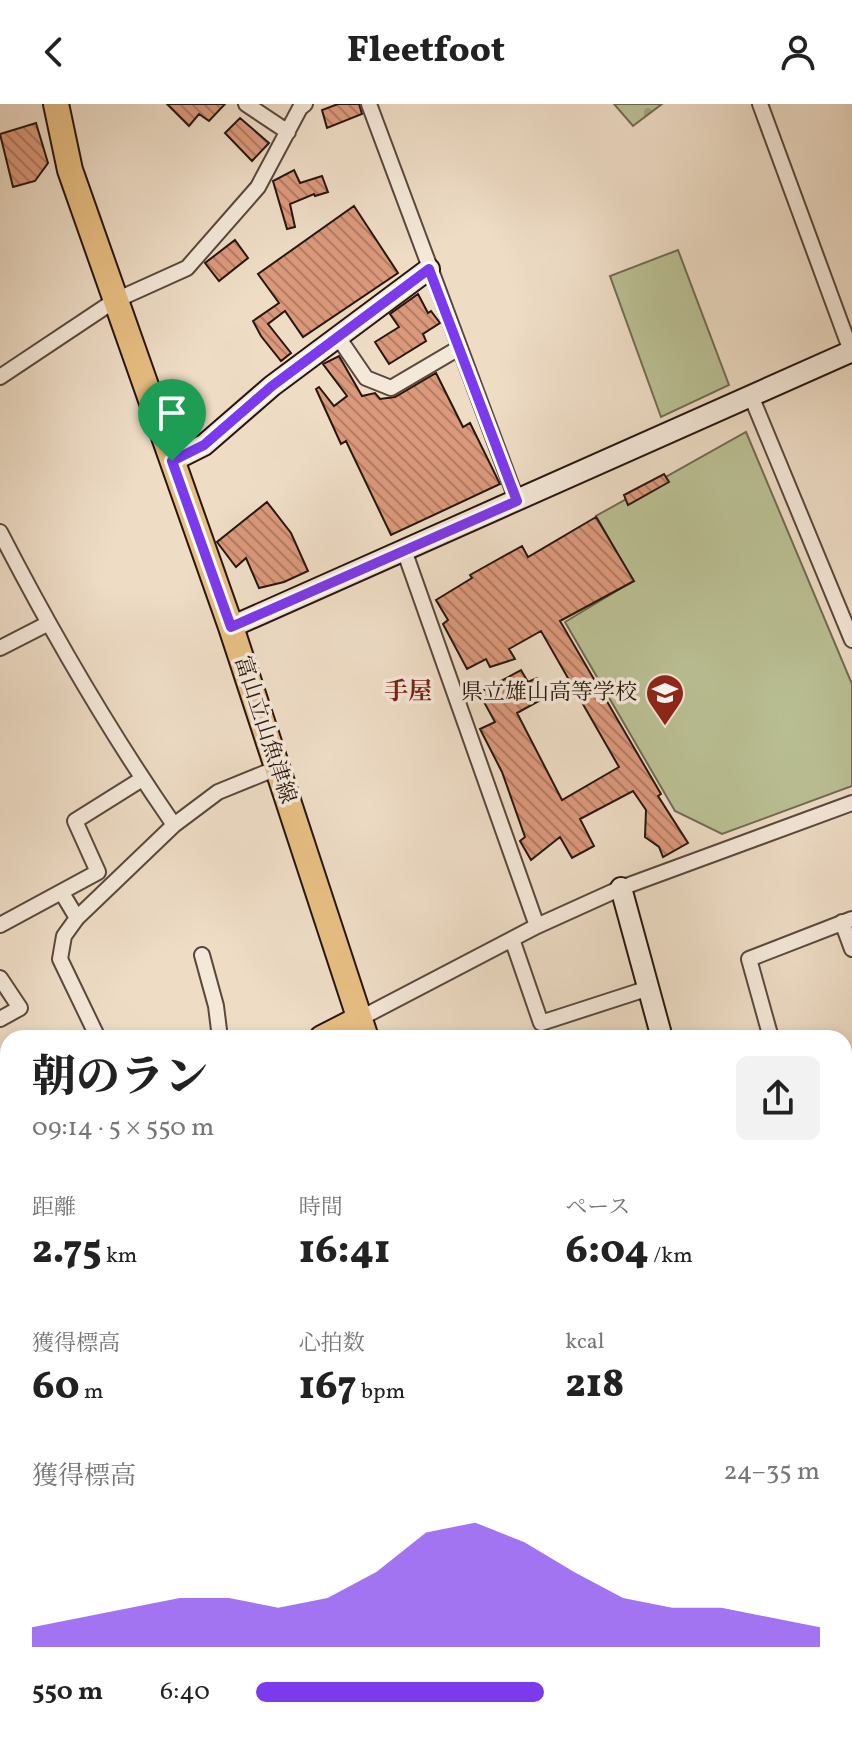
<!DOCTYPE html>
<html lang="ja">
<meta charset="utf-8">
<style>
body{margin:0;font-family:Vollkorn,"Noto Serif JP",serif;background:#f2f2f2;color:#222;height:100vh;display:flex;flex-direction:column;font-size:30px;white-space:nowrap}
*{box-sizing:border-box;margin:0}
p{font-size:26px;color:#767676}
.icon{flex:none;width:44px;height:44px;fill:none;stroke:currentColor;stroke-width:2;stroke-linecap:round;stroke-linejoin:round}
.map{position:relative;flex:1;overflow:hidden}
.panel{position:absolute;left:0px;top:926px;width:852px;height:710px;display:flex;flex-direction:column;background:#fff;border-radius:24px 24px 0 0;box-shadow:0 4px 12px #0003}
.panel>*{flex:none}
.pin{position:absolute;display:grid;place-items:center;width:68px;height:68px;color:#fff;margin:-82px -34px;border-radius:50% 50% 50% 0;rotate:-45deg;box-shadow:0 0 8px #0007}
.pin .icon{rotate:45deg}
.round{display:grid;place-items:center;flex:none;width:84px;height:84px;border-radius:12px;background:#f2f2f2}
.summary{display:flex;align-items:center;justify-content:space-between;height:136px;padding:0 32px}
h1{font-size:44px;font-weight:800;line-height:60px}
.stats{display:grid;grid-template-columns:repeat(3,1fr);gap:12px;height:136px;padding:8px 32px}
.stats div{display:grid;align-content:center}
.stats b{font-size:40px;font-weight:800}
.stats small{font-size:22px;font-weight:400}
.stats p{font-size:22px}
.chart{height:224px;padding:16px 32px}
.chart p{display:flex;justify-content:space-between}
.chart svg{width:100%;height:144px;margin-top:8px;fill:#7c3aed;opacity:.7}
ul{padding:0 32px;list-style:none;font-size:26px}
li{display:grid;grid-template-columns:128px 96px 1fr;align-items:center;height:60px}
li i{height:20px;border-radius:10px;background:#7c3aed}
header{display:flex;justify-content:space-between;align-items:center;height:104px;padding:0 32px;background:#fff;font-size:36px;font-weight:800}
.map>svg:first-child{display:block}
.grass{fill:url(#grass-dots);stroke:#716b52;stroke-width:2}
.cemetery{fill:url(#cemetery-stones);stroke:#716b52;stroke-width:2}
.pitch{fill:#bac094;stroke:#716b52;stroke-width:2}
.building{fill:url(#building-back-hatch);stroke:#28160f;stroke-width:2}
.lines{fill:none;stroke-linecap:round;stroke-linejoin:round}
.street-casing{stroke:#5a483c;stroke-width:18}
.secondary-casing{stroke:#28160f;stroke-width:24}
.primary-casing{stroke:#28160f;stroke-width:28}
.street{stroke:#f4e8d9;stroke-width:14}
.secondary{stroke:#f4e8d9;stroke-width:20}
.primary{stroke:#e7be82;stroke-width:24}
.rail{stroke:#28160f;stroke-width:4;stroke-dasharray:14 14;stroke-linecap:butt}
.route-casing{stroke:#fff;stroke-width:16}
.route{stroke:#7c3aed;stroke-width:10}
.labels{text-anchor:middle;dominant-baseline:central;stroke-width:7;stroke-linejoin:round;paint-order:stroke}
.poi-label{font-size:22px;fill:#28160f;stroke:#f4e8d9;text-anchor:end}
.street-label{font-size:22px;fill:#28160f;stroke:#f4e8d9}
.neighbourhood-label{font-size:24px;font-weight:bold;fill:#7a1f14;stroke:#f4e8d9}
</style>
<header><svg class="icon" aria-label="back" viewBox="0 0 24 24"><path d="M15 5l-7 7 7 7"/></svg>Fleetfoot<svg class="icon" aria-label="person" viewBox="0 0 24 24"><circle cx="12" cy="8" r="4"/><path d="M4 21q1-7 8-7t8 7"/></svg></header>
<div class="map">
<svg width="852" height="1635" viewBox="0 0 852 1635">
<defs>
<pattern id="grass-dots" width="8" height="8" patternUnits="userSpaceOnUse" patternTransform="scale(2)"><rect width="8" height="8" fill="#bac094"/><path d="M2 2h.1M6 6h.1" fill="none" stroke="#a0a47e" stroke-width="1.8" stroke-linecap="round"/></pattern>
<pattern id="cemetery-stones" width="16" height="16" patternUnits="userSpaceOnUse" patternTransform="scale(2)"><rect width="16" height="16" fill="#bac094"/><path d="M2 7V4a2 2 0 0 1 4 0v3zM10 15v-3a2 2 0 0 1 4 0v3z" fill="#a0a47e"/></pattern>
<pattern id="building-back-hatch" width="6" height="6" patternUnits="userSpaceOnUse" patternTransform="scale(2)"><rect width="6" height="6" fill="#db997c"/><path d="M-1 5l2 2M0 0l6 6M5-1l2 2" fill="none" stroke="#b27c64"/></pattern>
</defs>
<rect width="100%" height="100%" fill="#eedcc5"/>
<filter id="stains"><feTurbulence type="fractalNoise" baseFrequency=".0025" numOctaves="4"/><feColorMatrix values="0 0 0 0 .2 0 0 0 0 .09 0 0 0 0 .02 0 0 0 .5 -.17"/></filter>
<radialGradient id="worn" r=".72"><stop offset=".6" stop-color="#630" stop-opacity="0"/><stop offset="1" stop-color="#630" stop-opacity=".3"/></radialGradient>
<path class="grass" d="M8,1422V1566L0,1552V1426Z
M44,1628H179L168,1635H48Z"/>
<path class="cemetery" d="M614,0H662L633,22Z"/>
<path class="pitch" d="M678,146L729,281L661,313L610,172Z
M746,328L852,580V682L722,730L675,707L565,518L633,477L596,412Z"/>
<path class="building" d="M167,0H225L209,17L199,10L189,22Z
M338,0H359L362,10L327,24L322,6Z
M240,14L269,39L252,57L225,29Z
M36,19L48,59L35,77L13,83L0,30Z
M294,66L300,79L322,72L328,88L315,92L314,90L290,100L295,123L287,125L273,77Z
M354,102L398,169L303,233L285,207L268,220L291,249L281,257L261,232L253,217L279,199L258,170Z
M235,136L248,154L219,177L205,159Z
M418,190L428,209L431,207L440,219L423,230L426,237L389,260L375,238L399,223L390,210Z
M339,252L362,292L375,289L380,295L395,293L436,269L463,323L470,319L500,380L391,431L346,337L341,340L316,285L319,283L334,302L347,292L323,260Z
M664,370L669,378L628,401L624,391Z
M267,398L291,429L308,467L284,478L259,484L246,454L236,463L217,438Z
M596,413L634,477L560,517L661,690L658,692L688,739L663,753L659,743L645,733L646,706L633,687L580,715L594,742L572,754L560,733L531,756L520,737L525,733L502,668L480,625L495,618L479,589L521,566L528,578L537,574L546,593L517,609L562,696L619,663L541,527L509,545L515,555L490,563L486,555L467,565L443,520L448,516L436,496L472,474L470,471L522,442L528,453Z"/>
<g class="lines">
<defs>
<path id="street" d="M246,0L288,28
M369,0L517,397
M760,0L851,247
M338,233L366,274L391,284L459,244
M0,273L114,197L187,164L258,83L300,4L305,0
M751,292L852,536
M0,428C52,529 109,627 174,721L218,688L277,664
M404,446L537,822
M0,544L47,520
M62,789L77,814L64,832L60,855L98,934
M77,814L174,721
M842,818L852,845
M0,821L98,768L75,717L142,675
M512,835L541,919L649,884
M202,851L216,902L220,934
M0,874L20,904L0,915
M359,915L537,822L621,784L852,699
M771,934L749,855L852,815
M844,967L852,964
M0,1171L8,1168
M844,1191L852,1219
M0,1224L8,1243
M0,1264L8,1260
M844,1321L852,1318
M844,1603L852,1600
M748,1628L751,1635
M369,1635L380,1628"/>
<path id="secondary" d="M172,357L204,341L272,282L429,165
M231,523L852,247
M621,784L662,934
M844,1073L852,1070
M0,1410L8,1407"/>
<path id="primary" d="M56,0L70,66L231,523L366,934
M322,934L359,915
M0,1097L8,1093
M596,1628L598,1635"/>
</defs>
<use href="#street" class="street-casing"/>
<use href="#secondary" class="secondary-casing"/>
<use href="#primary" class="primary-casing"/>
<use href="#street" class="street"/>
<use href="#secondary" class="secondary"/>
<use href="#primary" class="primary"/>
<path class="rail" d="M844,1453L852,1450
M538,1635L548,1628"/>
</g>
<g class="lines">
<defs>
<path id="route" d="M429,165L517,397L231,523L172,357L204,341L272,282Z"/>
</defs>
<use href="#route" class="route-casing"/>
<use href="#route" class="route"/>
</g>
<defs>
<symbol id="school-pin" viewBox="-11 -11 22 30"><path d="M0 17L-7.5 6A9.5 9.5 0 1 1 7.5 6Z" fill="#8f2418" stroke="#f4e8d9"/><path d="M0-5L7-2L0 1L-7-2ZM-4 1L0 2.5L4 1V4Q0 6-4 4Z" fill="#fff"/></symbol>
</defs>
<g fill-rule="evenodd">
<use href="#school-pin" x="643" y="567" width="44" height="60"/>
</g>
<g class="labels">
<g class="poi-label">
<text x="637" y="589">県立雄山高等学校</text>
</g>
<g class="street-label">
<text transform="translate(264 626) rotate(72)">富山立山魚津線</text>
</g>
<g class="neighbourhood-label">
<text x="408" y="589">手屋</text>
</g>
</g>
<rect width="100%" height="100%" filter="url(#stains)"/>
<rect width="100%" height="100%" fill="url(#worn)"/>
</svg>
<div class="pin" style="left:172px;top:357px;background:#1e9e55"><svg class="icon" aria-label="arrive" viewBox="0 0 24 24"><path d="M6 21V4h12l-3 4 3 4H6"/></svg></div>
<section class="panel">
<div class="summary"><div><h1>朝のラン</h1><p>09:14 · 5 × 550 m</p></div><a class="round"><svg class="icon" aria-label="share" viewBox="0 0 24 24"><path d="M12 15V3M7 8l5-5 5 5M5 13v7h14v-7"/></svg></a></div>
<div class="stats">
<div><p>距離</p><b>2.75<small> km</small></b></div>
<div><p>時間</p><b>16:41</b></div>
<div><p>ペース</p><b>6:04<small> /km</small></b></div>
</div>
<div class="stats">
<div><p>獲得標高</p><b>60<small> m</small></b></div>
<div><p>心拍数</p><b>167<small> bpm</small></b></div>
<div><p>kcal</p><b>218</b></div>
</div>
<div class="chart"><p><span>獲得標高</span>24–35 m</p>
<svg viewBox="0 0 160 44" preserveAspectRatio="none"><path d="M0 44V38L10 35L20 32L30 29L40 29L50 32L60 29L70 21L80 9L90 6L100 12L110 21L120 29L130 32L140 32L150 35L160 38V44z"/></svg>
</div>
<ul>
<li><b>550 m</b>6:40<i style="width:51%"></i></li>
</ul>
</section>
</div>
